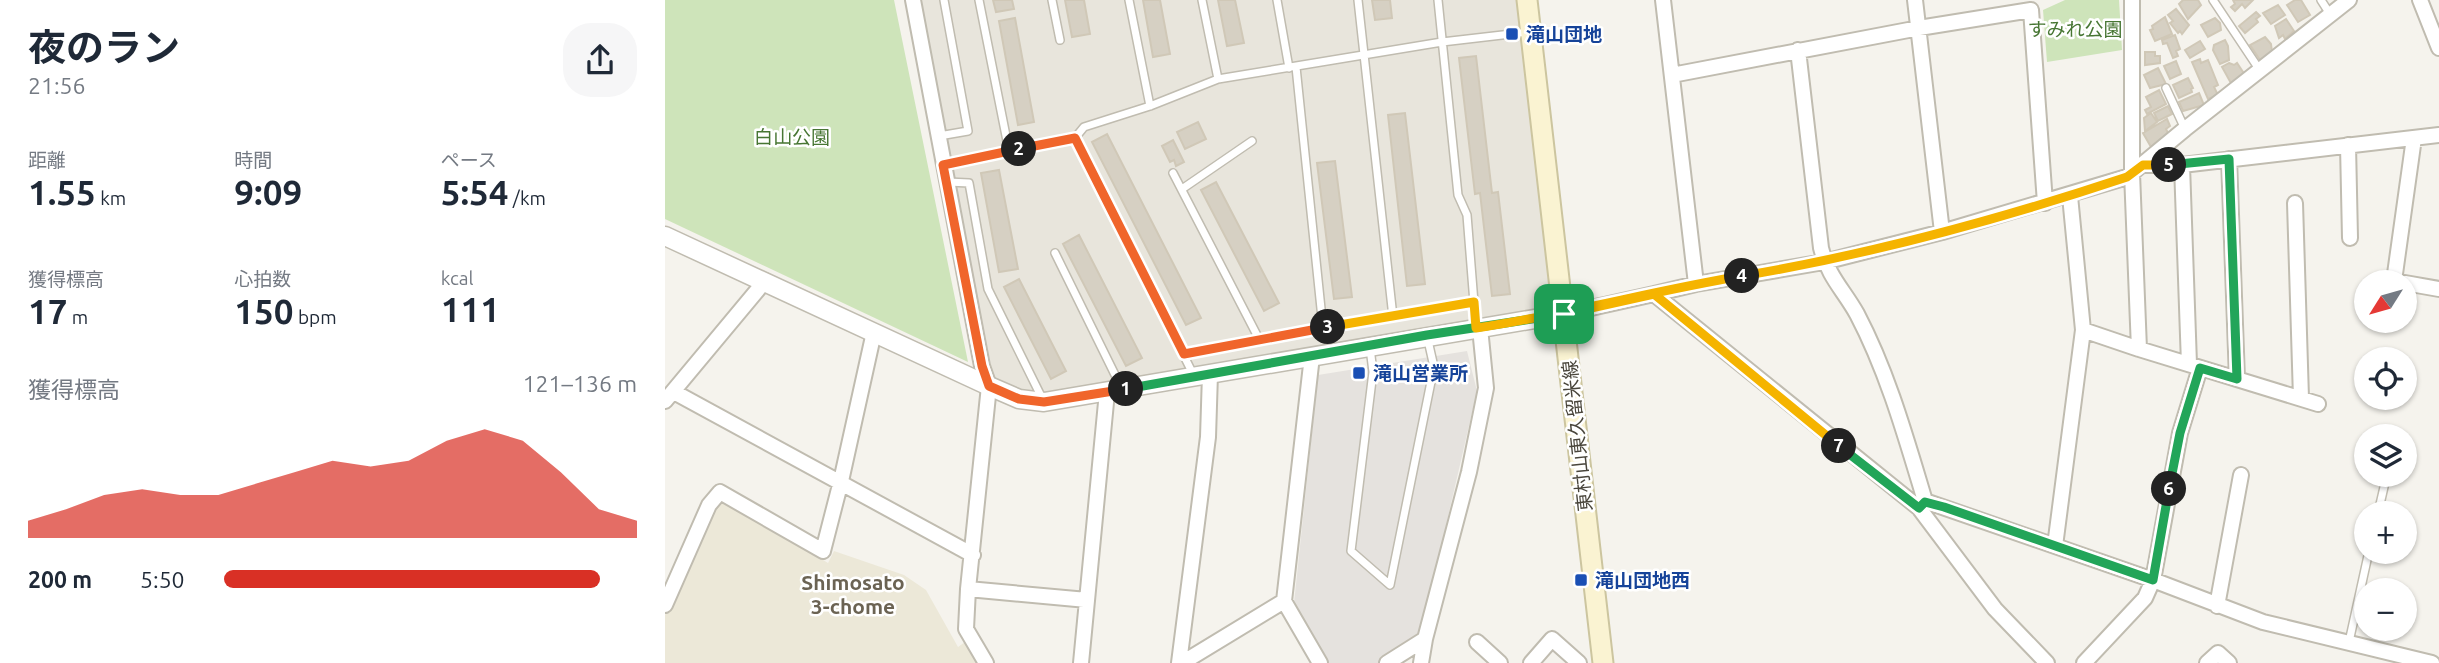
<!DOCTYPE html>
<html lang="ja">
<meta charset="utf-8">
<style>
body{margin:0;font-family:Ubuntu,"Noto Sans JP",sans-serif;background:#f6f6f7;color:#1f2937;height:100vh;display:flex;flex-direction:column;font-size:26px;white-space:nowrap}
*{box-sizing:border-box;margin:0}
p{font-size:23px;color:#747a83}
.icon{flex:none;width:38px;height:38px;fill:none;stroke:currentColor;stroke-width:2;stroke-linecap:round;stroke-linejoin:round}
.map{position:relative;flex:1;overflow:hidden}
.details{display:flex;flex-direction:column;background:#fff;width:665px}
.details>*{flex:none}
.needle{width:46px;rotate:233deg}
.buttons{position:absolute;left:1689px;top:270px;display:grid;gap:14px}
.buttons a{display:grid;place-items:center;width:63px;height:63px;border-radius:50%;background:#fff;box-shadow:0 2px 5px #0004;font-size:35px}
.pin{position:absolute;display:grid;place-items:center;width:60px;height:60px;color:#fff;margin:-30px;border-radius:14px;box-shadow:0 4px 10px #0006}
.km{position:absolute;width:35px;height:35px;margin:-18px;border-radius:50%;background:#222;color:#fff;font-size:19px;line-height:35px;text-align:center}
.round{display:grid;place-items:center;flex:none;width:74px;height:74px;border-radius:28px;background:#f6f6f7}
.head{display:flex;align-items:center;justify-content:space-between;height:119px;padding:0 28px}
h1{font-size:38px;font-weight:700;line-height:52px}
.figures{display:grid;grid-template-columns:repeat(3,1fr);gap:10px;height:119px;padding:7px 28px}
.figures div{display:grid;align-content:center}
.figures b{font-size:35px;font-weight:700}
.figures small{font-size:19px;font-weight:400}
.figures p{font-size:19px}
.chart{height:196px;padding:14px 28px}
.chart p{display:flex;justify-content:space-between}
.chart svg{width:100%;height:126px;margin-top:7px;fill:#d93025;opacity:.7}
ul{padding:0 28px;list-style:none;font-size:23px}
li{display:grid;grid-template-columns:112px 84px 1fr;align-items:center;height:52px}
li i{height:18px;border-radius:9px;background:#d93025}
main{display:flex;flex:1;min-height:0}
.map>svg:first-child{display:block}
.residential{fill:#e8e5dc}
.industrial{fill:#e5e2de}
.education{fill:#ece8d8}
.green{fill:#cee4ba}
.building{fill:#d6d0c3;stroke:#d0c8b7;stroke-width:2}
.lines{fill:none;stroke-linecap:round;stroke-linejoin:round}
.service-casing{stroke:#c0bcb0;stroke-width:10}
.minor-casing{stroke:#c0bcb0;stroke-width:18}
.tertiary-casing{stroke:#c0bcb0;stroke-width:21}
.secondary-casing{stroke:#ccc59f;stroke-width:23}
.service{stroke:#fff;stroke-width:7}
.minor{stroke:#fff;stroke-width:14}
.tertiary{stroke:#fff;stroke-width:18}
.secondary{stroke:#faf3d2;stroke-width:19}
.split-1-casing{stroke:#fff;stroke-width:14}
.split-2-casing{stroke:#fff;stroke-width:14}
.split-3-casing{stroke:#fff;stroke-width:14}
.split-4-casing{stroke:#fff;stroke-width:14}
.split-5-casing{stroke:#fff;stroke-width:14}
.split-6-casing{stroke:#fff;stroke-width:14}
.split-7-casing{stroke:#fff;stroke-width:14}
.split-8-casing{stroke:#fff;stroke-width:14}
.split-1{stroke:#22a559;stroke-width:9}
.split-2{stroke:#f0652b;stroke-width:9}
.split-3{stroke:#f0652b;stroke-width:9}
.split-4{stroke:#f5b400;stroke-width:9}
.split-5{stroke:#f5b400;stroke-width:9}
.split-6{stroke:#22a559;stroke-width:9}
.split-7{stroke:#22a559;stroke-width:9}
.split-8{stroke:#f5b400;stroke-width:9}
.transit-dot{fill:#1a4fb4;stroke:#fff;stroke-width:2.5}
.labels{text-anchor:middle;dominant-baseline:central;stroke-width:5;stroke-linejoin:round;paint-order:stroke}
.park-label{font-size:19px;fill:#477633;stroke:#fff}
.transit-label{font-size:19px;font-weight:bold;fill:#164399;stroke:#fff;text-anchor:start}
.street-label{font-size:19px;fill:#49453b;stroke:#fff}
.neighbourhood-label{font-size:21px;font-weight:bold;fill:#6b6353;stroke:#fff}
</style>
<main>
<section class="details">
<div class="head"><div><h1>夜のラン</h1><p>21:56</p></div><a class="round"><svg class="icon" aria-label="share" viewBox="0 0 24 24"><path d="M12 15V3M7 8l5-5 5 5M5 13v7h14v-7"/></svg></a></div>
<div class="figures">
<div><p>距離</p><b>1.55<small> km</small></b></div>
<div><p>時間</p><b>9:09</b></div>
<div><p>ペース</p><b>5:54<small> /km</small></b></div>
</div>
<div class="figures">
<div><p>獲得標高</p><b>17<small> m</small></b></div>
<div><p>心拍数</p><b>150<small> bpm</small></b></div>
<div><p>kcal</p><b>111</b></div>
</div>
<div class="chart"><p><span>獲得標高</span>121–136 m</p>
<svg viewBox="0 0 160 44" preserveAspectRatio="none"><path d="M0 44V38L10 34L20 29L30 27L40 29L50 29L60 25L70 21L80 17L90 19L100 17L110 10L120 6L130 10L140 21L150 34L160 38V44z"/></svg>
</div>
<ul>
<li><b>200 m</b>5:50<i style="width:91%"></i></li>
</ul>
</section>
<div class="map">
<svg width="1774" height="663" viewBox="0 0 1774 663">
<rect width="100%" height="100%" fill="#f5f3ed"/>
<path class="residential" d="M248,0H861L899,314L379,402L324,386Z"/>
<path class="industrial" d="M802,351L812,391L755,638L716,663H664L629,603L653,375Z"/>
<path class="education" d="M56,498L163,563L169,551L239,575L261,590L293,647L300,642L312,663H0V615L49,508Z"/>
<path class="green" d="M0,0H229L303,362L0,219Z
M1400,0H1454L1457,50L1382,62L1378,10Z"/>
<path class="building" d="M328,0H347L349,9L331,12Z
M400,0H419L425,34L407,37Z
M478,0H495L505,54L488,57Z
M553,0H570L579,43L562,46Z
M707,0H725L727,18L710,20Z
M1518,0H1533L1536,5L1523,19L1514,4Z
M1588,0L1580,8L1577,4L1570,11L1566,7L1570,4L1568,0Z
M1630,0H1636L1645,15L1633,22L1622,5Z
M1613,5L1620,15L1606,24L1598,13Z
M1511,9L1524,25L1517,34L1515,31L1513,33L1505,23L1508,21L1503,15Z
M1591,12L1595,16L1591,19L1593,22L1580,33L1574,26Z
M1500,17L1507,34L1490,41L1485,30L1488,29L1487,26Z
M350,18L369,122L353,125L334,21Z
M1550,18L1555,23L1556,30L1543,37L1536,25Z
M1621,19L1629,31L1620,39L1618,35L1614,38L1610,26Z
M1510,35L1515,49L1511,51L1513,56L1508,58L1502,43L1498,44L1497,40Z
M1600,37L1606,44L1607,52L1595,60L1585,45Z
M1560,40L1563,46L1564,60L1555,64L1548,50L1549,45Z
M1535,41L1540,49L1525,58L1520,50Z
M1480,52H1490V56H1495V63L1480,65Z
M811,56L827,193L833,192L845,294L827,296L815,193L810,194L794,58Z
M1535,59L1536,63L1543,60L1553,85L1549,87L1553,95L1543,99L1527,62Z
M1511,61L1516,74L1505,79L1499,66Z
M1564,63L1569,65L1572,63L1580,75L1567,85L1557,67Z
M1493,68L1501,84L1485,88L1479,75Z
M1523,78L1528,88L1526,89L1527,92L1514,98L1508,85Z
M1494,90L1501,104L1482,114L1480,110L1486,107L1481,97Z
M1534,93L1539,105L1518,111L1514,102Z
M1503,106L1507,114L1493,121L1489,113Z
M740,113L760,284L742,286L723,115Z
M1486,113L1492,122L1480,131L1479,118Z
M1502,119L1505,126L1501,129L1503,133L1486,147L1478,133Z
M533,122L541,139L520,149L512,132Z
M442,134L536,318L521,325L427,142Z
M508,140L519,162L511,166L509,160L505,162L497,146Z
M670,161L687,297L669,299L652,163Z
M334,170L353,269L334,272L316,173Z
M551,182L614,303L599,311L536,190Z
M414,235L477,358L461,366L398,244Z
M354,279L401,371L386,379L339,287Z"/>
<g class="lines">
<defs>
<path id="service" d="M314,0L344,151
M387,0L395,40
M464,0L485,106
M537,0L553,79
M612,0L624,68
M693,0L728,317
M773,0L793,195L802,215L811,328
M1548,0L1594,69
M1656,0L1665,14
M631,67L658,328
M1501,88L1520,129
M274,136L303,131L279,0
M410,138L529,376
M279,165L410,138L419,127L485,106L553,79L777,42L863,32
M508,173L594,339
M283,182L304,183L323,289L377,398
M517,189L587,141
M390,253L457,389
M705,348L708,372L686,551L725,585L769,367L762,336
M519,354L809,302
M1713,513L1722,474
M1684,642L1704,551"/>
<path id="minor" d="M248,0L317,366L324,386L303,589L422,600
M998,0L1031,284
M1250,0L1277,232
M1467,0V173L1474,349
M1755,0L1774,48
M1133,50L1156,248C1164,278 1178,289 1192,314C1223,373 1241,438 1260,501
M1007,75L1254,28L1366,10L1380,203
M1683,145L1685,238
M1564,159L1572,379
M1478,165H1517L1774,135
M1517,165L1524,364
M1630,203L1636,398
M1733,282L1729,281L1749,138
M1740,283L1774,289
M989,294L1031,284L1159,262L1277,232L1462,177L1520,129L1684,0
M899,314L989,294L1254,508L1330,609L1382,663
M1418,330L1474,349L1653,404
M647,356L619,601L655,663
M9,392L308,555
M0,401L100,281
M1260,501L1488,580L1598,622L1767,663
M1390,546L1418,330L1405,196
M303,589L301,629L321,663
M0,605L44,505L55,492L158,551L176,481L209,332
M1552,606L1576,475
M812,642L835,663
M416,663L442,392
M514,663L543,437L545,374
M517,663L619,601
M722,663L760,639
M756,663L760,639L804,472L821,388L815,328
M866,663L887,639L914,663
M1419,663L1480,598L1488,580L1515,433L1535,368
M1542,663L1553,653L1564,663"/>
<path id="tertiary" d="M0,236L324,386L354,399L379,402L899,314"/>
<path id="secondary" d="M862,0L938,663"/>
</defs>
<use href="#service" class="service-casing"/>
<use href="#minor" class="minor-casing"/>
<use href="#tertiary" class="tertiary-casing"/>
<use href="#secondary" class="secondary-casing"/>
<use href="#service" class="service"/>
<use href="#minor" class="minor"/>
<use href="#tertiary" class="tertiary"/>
<use href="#secondary" class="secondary"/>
</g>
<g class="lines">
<defs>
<path id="split-1" d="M461,389L762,335L899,314"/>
<path id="split-2" d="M354,149L278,165L317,366L324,386L354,399L379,402L461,389"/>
<path id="split-3" d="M354,149L410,138L519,354L663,327"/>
<path id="split-4" d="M663,327L809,302L811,328C901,315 987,291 1077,276"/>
<path id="split-5" d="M1077,276C1208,254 1336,219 1462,177L1478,165H1504"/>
<path id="split-6" d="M1504,165L1564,159L1572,379L1535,368L1515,433L1504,489"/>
<path id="split-7" d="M1174,446L1254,508L1260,502L1279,507L1488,580L1504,489"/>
<path id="split-8" d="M899,314L989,294L1174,446"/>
</defs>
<use href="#split-1" class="split-1-casing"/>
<use href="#split-2" class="split-2-casing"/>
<use href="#split-3" class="split-3-casing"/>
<use href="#split-4" class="split-4-casing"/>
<use href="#split-5" class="split-5-casing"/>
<use href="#split-6" class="split-6-casing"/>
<use href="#split-7" class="split-7-casing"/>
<use href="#split-8" class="split-8-casing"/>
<use href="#split-1" class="split-1"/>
<use href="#split-2" class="split-2"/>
<use href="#split-3" class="split-3"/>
<use href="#split-4" class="split-4"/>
<use href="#split-5" class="split-5"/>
<use href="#split-6" class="split-6"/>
<use href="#split-7" class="split-7"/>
<use href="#split-8" class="split-8"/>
</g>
<g class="transit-dot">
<rect x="840" y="27" width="14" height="14" rx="3.5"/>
<rect x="687" y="366" width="14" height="14" rx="3.5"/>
<rect x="909" y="573" width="14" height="14" rx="3.5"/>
</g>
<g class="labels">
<g class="park-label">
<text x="1410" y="29">すみれ公園</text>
<text x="127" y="137">白山公園</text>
</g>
<g class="transit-label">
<text x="861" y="34">滝山団地</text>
<text x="708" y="373">滝山営業所</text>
<text x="930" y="580">滝山団地西</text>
</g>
<g class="street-label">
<text transform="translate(912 436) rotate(-96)">東村山東久留米線</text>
</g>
<g class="neighbourhood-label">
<text x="188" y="582">Shimosato<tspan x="188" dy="24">3-chome</tspan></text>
</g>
</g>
</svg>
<div class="buttons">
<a><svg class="needle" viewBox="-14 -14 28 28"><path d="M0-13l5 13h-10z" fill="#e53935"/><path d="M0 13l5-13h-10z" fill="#747a83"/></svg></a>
<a><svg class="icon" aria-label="locate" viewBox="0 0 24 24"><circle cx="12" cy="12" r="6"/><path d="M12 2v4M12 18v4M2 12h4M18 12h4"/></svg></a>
<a><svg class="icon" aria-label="layers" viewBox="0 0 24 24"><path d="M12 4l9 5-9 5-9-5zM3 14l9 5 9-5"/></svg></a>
<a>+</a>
<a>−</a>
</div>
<div class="pin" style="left:899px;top:314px;background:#1e9e55"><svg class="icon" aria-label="arrive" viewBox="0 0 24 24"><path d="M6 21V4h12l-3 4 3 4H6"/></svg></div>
<b class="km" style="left:461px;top:389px">1</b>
<b class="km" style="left:354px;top:149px">2</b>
<b class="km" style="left:663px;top:327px">3</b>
<b class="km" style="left:1077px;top:276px">4</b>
<b class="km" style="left:1504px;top:165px">5</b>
<b class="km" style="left:1504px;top:489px">6</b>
<b class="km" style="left:1174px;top:446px">7</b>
</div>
</main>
